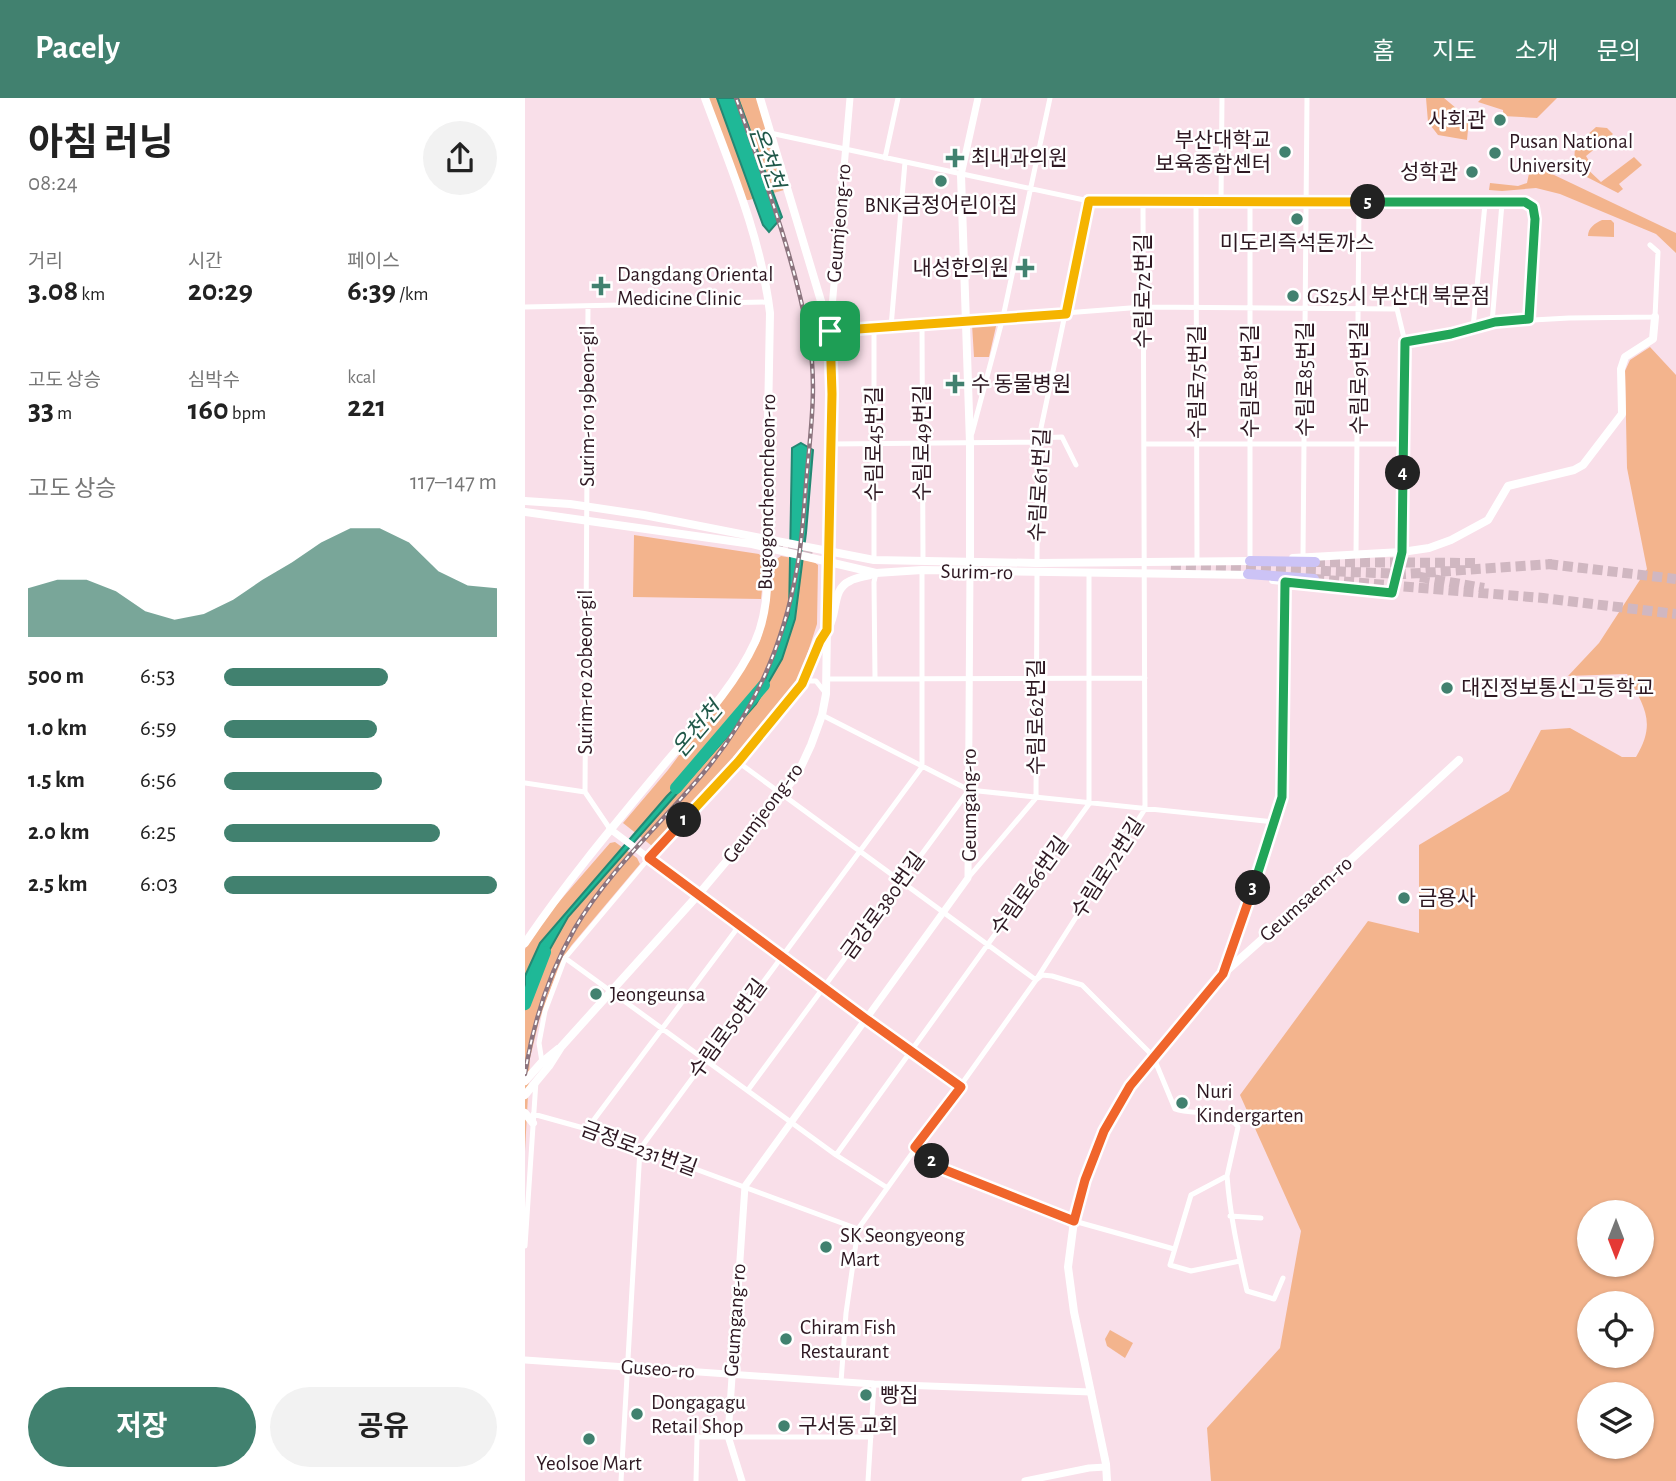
<!DOCTYPE html>
<html lang="ko">
<meta charset="utf-8">
<style>
body{margin:0;font-family:"Alegreya Sans","Noto Sans KR",sans-serif;background:#f2f2f2;color:#222;height:100vh;display:flex;flex-direction:column;font-size:26px;white-space:nowrap}
*{box-sizing:border-box;margin:0}
p{font-size:23px;color:#767676}
.icon{flex:none;width:38px;height:38px;fill:none;stroke:currentColor;stroke-width:2;stroke-linecap:round;stroke-linejoin:round}
.map{position:relative;flex:1;overflow:hidden}
.panel{display:flex;flex-direction:column;background:#fff;width:525px}
.panel>*{flex:none}
.needle{width:46px;rotate:180deg}
.fabs{position:absolute;left:1052px;top:1102px;display:grid;gap:14px}
.fabs a{display:grid;place-items:center;width:77px;height:77px;border-radius:50%;background:#fff;box-shadow:0 2px 5px #0004;font-size:35px}
.pin{position:absolute;display:grid;place-items:center;width:60px;height:60px;color:#fff;margin:-30px;border-radius:14px;box-shadow:0 4px 10px #0006}
.km{position:absolute;width:35px;height:35px;margin:-18px;border-radius:50%;background:#222;color:#fff;font-size:19px;line-height:35px;text-align:center}
.round{display:grid;place-items:center;flex:none;width:74px;height:74px;border-radius:37px;background:#f2f2f2}
.summary{display:flex;align-items:center;justify-content:space-between;height:119px;padding:0 28px}
h1{font-size:38px;font-weight:700;line-height:52px}
.figures{display:grid;grid-template-columns:repeat(3,1fr);gap:10px;height:119px;padding:7px 28px}
.figures div{display:grid;align-content:center}
.figures b{font-size:30px;font-weight:700}
.figures small{font-size:19px;font-weight:400}
.figures p{font-size:19px}
.chart{height:196px;padding:14px 28px}
.chart p{display:flex;justify-content:space-between}
.chart svg{width:100%;height:126px;margin-top:7px;fill:#41816f;opacity:.7}
.cta{display:flex;gap:14px;margin-top:auto;padding:14px 28px}
.cta a{flex:1;height:80px;border-radius:42px;background:#41816f;color:#fff;font-size:28px;font-weight:700;line-height:80px;text-align:center}
.cta a+a{background:#f2f2f2;color:#222}
ul{padding:0 28px;list-style:none;font-size:23px}
li{display:grid;grid-template-columns:112px 84px 1fr;align-items:center;height:52px}
li i{height:18px;border-radius:9px;background:#41816f}
header{display:flex;align-items:center;gap:42px;box-sizing:border-box;height:98px;padding:0 35px;background:#41816f;color:#fff}
header strong{font-size:33px}
nav{display:flex;gap:38px;margin-inline-start:auto;font-size:24px}
main{display:flex;flex:1;min-height:0}
.map>svg:first-child{display:block}
.green{fill:#f3b48d;fill-rule:evenodd}
.water{fill:#1fb897;stroke:#248874;stroke-width:2}
.lines{fill:none;stroke-linecap:round;stroke-linejoin:round}
.river{stroke:#1fb897;stroke-width:12}
.trunk-tunnel{stroke:#d0b7c1;stroke-width:10;stroke-dasharray:10 5;stroke-linecap:butt}
.minor{stroke:#fff;stroke-width:5}
.tertiary{stroke:#fff;stroke-width:7}
.secondary{stroke:#fff;stroke-width:8}
.trunk{stroke:#ccc3f6;stroke-width:10}
.rail-casing{stroke:#8c747e;stroke-width:4.5}
.rail{stroke:#fff;stroke-width:2;stroke-dasharray:5;stroke-linecap:butt}
.split-1-casing{stroke:#fff;stroke-width:14}
.split-2-casing{stroke:#fff;stroke-width:14}
.split-3-casing{stroke:#fff;stroke-width:14}
.split-4-casing{stroke:#fff;stroke-width:14}
.split-5-casing{stroke:#fff;stroke-width:14}
.split-6-casing{stroke:#fff;stroke-width:14}
.split-1{stroke:#f5b400;stroke-width:9}
.split-2{stroke:#f0652b;stroke-width:9}
.split-3{stroke:#f0652b;stroke-width:9}
.split-4{stroke:#22a559;stroke-width:9}
.split-5{stroke:#22a559;stroke-width:9}
.split-6{stroke:#f5b400;stroke-width:9}
.poi-dot{fill:#41816f;stroke:#fff;stroke-width:2.5}
.labels{text-anchor:middle;dominant-baseline:central;stroke-width:5;stroke-linejoin:round;paint-order:stroke}
.poi-label{font-size:21px;fill:#2e1822;stroke:#fff;text-anchor:start}
.street-label{font-size:21px;fill:#2e1822;stroke:#fff}
.water-label{font-size:23px;font-style:italic;fill:#205849;stroke:#fff}
</style>
<header>
<strong>Pacely</strong>
<nav><a>홈</a><a>지도</a><a>소개</a><a>문의</a></nav>
</header>
<main>
<section class="panel">
<div class="summary"><div><h1>아침 러닝</h1><p>08:24</p></div><a class="round"><svg class="icon" aria-label="share" viewBox="0 0 24 24"><path d="M12 15V3M7 8l5-5 5 5M5 13v7h14v-7"/></svg></a></div>
<div class="figures">
<div><p>거리</p><b>3.08<small> km</small></b></div>
<div><p>시간</p><b>20:29</b></div>
<div><p>페이스</p><b>6:39<small> /km</small></b></div>
</div>
<div class="figures">
<div><p>고도 상승</p><b>33<small> m</small></b></div>
<div><p>심박수</p><b>160<small> bpm</small></b></div>
<div><p>kcal</p><b>221</b></div>
</div>
<div class="chart"><p><span>고도 상승</span>117–147 m</p>
<svg viewBox="0 0 160 44" preserveAspectRatio="none"><path d="M0 44V27L10 24L20 24L30 28L40 35L50 38L60 36L70 31L80 24L90 18L100 11L110 6L120 6L130 11L140 21L150 26L160 27V44z"/></svg>
</div>
<ul>
<li><b>500 m</b>6:53<i style="width:60%"></i></li>
<li><b>1.0 km</b>6:59<i style="width:56%"></i></li>
<li><b>1.5 km</b>6:56<i style="width:58%"></i></li>
<li><b>2.0 km</b>6:25<i style="width:79%"></i></li>
<li><b>2.5 km</b>6:03<i style="width:100%"></i></li>
</ul>
<div class="cta"><a>저장</a><a>공유</a></div>
</section>
<div class="map">
<svg width="1151" height="1383" viewBox="0 0 1151 1383">
<rect width="100%" height="100%" fill="#f9dfe9"/>
<path class="green" d="M183,0H232L259,92L224,102H219Z
M901,0H919L944,21L942,42L913,37L903,24Z
M957,0H1032L1012,20L978,18V12L953,4Z
M1071,29L1082,30L1088,36L1061,58L1064,63L1058,67L1076,84L1109,59L1117,67L1094,86L1098,91L1093,95L1052,74L1049,67L1050,48Z
M1006,66L1151,135V155L1131,136L1035,96L1011,90L977,93L964,92L965,85L993,88L1002,85Z
M1077,122H1086L1089,125V139L1063,138C1063,130 1070,125 1077,122Z
M472,224L464,259H449L447,226Z
M1125,249L1151,277V1383H686L682,1330L755,1250L776,1133L715,997L843,823L894,835V747L984,693L1016,632L1045,630L1097,659H1111C1132,624 1119,609 1102,576L1043,578L1074,545L1122,471L1102,370L1100,273L1105,262ZM1064,1115H1116V1167H1064ZM1064,1206H1116V1258H1064ZM1064,1297H1116V1349H1064Z
M109,437L234,456L240,463L236,501L108,499Z
M256,458L289,464L293,467L292,526L273,585L168,705L127,748L98,725L143,672L219,570L235,543L244,504L249,463Z
M90,744L112,760L115,766L46,848L33,871L14,923L5,960L0,1053V851L26,813L85,745Z
M585,1232L608,1245L600,1260L582,1248L580,1241Z"/>
<path class="water" d="M192,0H213L257,119L244,134L238,127Z
M276,345L288,352L281,435L270,521L257,561L231,606L43,819L7,883L0,912V878L15,845L142,698L201,639L238,587L264,516L267,350Z"/>
<g class="lines">
<path class="river" d="M151,690L239,587
M0,906L20,854"/>
<path class="trunk-tunnel" d="M248,448L289,454
M790,464L952,465
M1023,466L1151,481
M646,467L880,476L1027,466
M895,479L959,490
M789,481L1018,500L1151,516"/>
<path class="minor" d="M245,35L564,103L1005,105L1008,109L1010,121L1004,221
M360,60L373,0
M671,103L672,464
M696,103L697,0
M725,103V463
M63,208L60,694L85,731
M0,209L244,204
M967,225L977,105
M397,227L398,462
M366,229L380,64
M948,230L960,106
M305,233L618,209L872,211L880,244L877,454
M880,244L926,236L970,224L1044,220L1130,219L1133,154L1125,147
M447,335L478,219L525,0
M514,340L537,339L551,367
M307,346L513,344
M619,346H878
M831,457L834,104
M778,459L782,0
M349,462V230
M512,465L513,344L564,103
M350,580L349,484L351,475
M302,581L620,580
M277,586L283,583H291L299,593
M297,617L444,692L750,724
M213,664L511,882L517,877L527,878L557,887L628,958L650,1011C668,1018 700,1009 713,1029L702,1078
M0,685L60,694
M443,780L511,700L512,475
M173,797L436,989
M40,860L311,1057L361,1089
M699,873L757,699L761,483
M17,964L14,945L20,913L40,860L124,760L213,664L277,586L294,543L301,533
M223,992L444,692
M8,1016L62,1031L333,1131
M62,1031L214,828
M390,1049L415,1070L549,1123L649,1151
M311,1057L564,706V476
M705,1118L736,1120
M0,1148L11,983
M715,1163L666,1173L645,1167L666,1097L702,1078C705,1117 713,1154 722,1193L749,1201L758,1180
M316,1284L321,1215L333,1131L511,882L620,711L618,104
M96,1383L115,1051L397,669V472
M171,1383L172,1339H346
M343,1383L349,1286"/>
<path class="tertiary" d="M436,77L453,0
M303,451L307,296L305,233L325,0
M85,731L173,797
M0,1262L349,1286L566,1294
M217,1383L203,1338L220,1088L443,780L445,469
M500,1383L564,1370L581,1369"/>
<path class="secondary" d="M235,0L305,233
M436,77L445,345V465
M0,403L45,406L119,417L349,462L512,465L730,463
M0,414L227,446L351,475L397,472L728,477
M768,460L877,454L904,450L926,442L963,422L983,388L1049,372L1058,367L1097,316L1096,271L1100,259L1128,241L1130,219
M748,482L867,495L877,454
M304,529C313,513 307,491 325,483C332,479 340,479 348,476
M0,845C42,783 90,726 138,668C170,630 209,590 230,544C246,508 243,466 241,428L245,215C236,140 206,70 180,0
M0,983L17,964L33,951
M0,997L24,968L36,949L173,797L257,697L274,673L286,647L297,617L301,596L303,458
M0,1015L8,1025
M582,1383L581,1366L549,1214L543,1169L549,1123L560,1082L579,1033L605,988L698,876L808,778L934,662"/>
<path class="trunk" d="M725,463L790,464
M723,476L789,481"/>
<defs>
<path id="rail" d="M0,976C8,925 24,875 50,830C85,771 137,725 180,673C229,614 259,546 272,470C278,439 279,406 282,374C286,330 292,285 284,241C269,158 239,79 211,0"/>
</defs>
<use href="#rail" class="rail-casing"/>
<use href="#rail" class="rail"/>
</g>
<g class="lines">
<defs>
<path id="split-1" d="M159,722L213,664L277,586L295,543L302,532L307,296L305,233"/>
<path id="split-2" d="M159,722L124,760L341,921L436,989L390,1049L407,1063"/>
<path id="split-3" d="M407,1063L415,1070L549,1123L560,1082L579,1033L605,988L698,876L728,790"/>
<path id="split-4" d="M728,790L757,699L760,484L867,495L877,454L878,375"/>
<path id="split-5" d="M843,104H1000L1008,109L1010,121L1004,221L970,224L926,236L880,244L878,375"/>
<path id="split-6" d="M305,233L541,216L564,103L843,104"/>
</defs>
<use href="#split-1" class="split-1-casing"/>
<use href="#split-2" class="split-2-casing"/>
<use href="#split-3" class="split-3-casing"/>
<use href="#split-4" class="split-4-casing"/>
<use href="#split-5" class="split-5-casing"/>
<use href="#split-6" class="split-6-casing"/>
<use href="#split-1" class="split-1"/>
<use href="#split-2" class="split-2"/>
<use href="#split-3" class="split-3"/>
<use href="#split-4" class="split-4"/>
<use href="#split-5" class="split-5"/>
<use href="#split-6" class="split-6"/>
</g>
<g class="poi-dot">
<circle cx="975" cy="22" r="7"/>
<circle cx="760" cy="54" r="7"/>
<circle cx="970" cy="55" r="7"/>
<path d="M426.5 49.5h7v7h7v7h-7v7h-7v-7h-7v-7h7z"/>
<circle cx="947" cy="74" r="7"/>
<circle cx="416" cy="83" r="7"/>
<circle cx="772" cy="121" r="7"/>
<path d="M496.5 159.5h7v7h7v7h-7v7h-7v-7h-7v-7h7z"/>
<path d="M72.5 177.5h7v7h7v7h-7v7h-7v-7h-7v-7h7z"/>
<circle cx="768" cy="198" r="7"/>
<path d="M426.5 275.5h7v7h7v7h-7v7h-7v-7h-7v-7h7z"/>
<circle cx="922" cy="590" r="7"/>
<circle cx="879" cy="800" r="7"/>
<circle cx="71" cy="896" r="7"/>
<circle cx="657" cy="1005" r="7"/>
<circle cx="301" cy="1149" r="7"/>
<circle cx="261" cy="1241" r="7"/>
<circle cx="341" cy="1297" r="7"/>
<circle cx="112" cy="1316" r="7"/>
<circle cx="259" cy="1328" r="7"/>
<circle cx="64" cy="1341" r="7"/>
</g>
<g class="labels">
<g class="poi-label">
<text x="961" y="22" text-anchor="end">사회관</text>
<text x="746" y="42" text-anchor="end">부산대학교<tspan x="746" dy="24">보육종합센터</tspan></text>
<text x="984" y="43">Pusan National<tspan x="984" dy="24">University</tspan></text>
<text x="446" y="60">최내과의원</text>
<text x="933" y="74" text-anchor="end">성학관</text>
<text x="416" y="107" text-anchor="middle">BNK금정어린이집</text>
<text x="772" y="145" text-anchor="middle">미도리즉석돈까스</text>
<text x="484" y="170" text-anchor="end">내성한의원</text>
<text x="92" y="176">Dangdang Oriental<tspan x="92" dy="24">Medicine Clinic</tspan></text>
<text x="782" y="198">GS25시 부산대 북문점</text>
<text x="446" y="286">수 동물병원</text>
<text x="936" y="590">대진정보통신고등학교</text>
<text x="893" y="800">금용사</text>
<text x="85" y="896">Jeongeunsa</text>
<text x="671" y="993">Nuri<tspan x="671" dy="24">Kindergarten</tspan></text>
<text x="315" y="1137">SK Seongyeong<tspan x="315" dy="24">Mart</tspan></text>
<text x="275" y="1229">Chiram Fish<tspan x="275" dy="24">Restaurant</tspan></text>
<text x="355" y="1297">빵집</text>
<text x="126" y="1304">Dongagagu<tspan x="126" dy="24">Retail Shop</tspan></text>
<text x="273" y="1328">구서동 교회</text>
<text x="64" y="1365" text-anchor="middle">Yeolsoe Mart</text>
</g>
<g class="street-label">
<text transform="translate(314 125) rotate(-85)">Geumjeong-ro</text>
<text transform="translate(618 193) rotate(-90)">수림로72번길</text>
<text transform="translate(834 280) rotate(-90)">수림로91번길</text>
<text transform="translate(780 281) rotate(-90)">수림로85번길</text>
<text transform="translate(725 283) rotate(-90)">수림로81번길</text>
<text transform="translate(672 284) rotate(-90)">수림로75번길</text>
<text transform="translate(62 308) rotate(-90)">Surim-ro 19beon-gil</text>
<text transform="translate(397 345) rotate(-90)">수림로49번길</text>
<text transform="translate(349 346) rotate(-90)">수림로45번길</text>
<text transform="translate(515 387) rotate(-87)">수림로61번길</text>
<text transform="translate(242 394) rotate(-89)">Bugogoncheoncheon-ro</text>
<text transform="translate(452 474) rotate(1)">Surim-ro</text>
<text transform="translate(60 574) rotate(-90)">Surim-ro 20beon-gil</text>
<text transform="translate(511 619) rotate(-90)">수림로62번길</text>
<text transform="translate(444 707) rotate(-90)">Geumgang-ro</text>
<text transform="translate(238 715) rotate(-53)">Geumjeong-ro</text>
<text transform="translate(583 770) rotate(-57)">수림로72번길</text>
<text transform="translate(505 788) rotate(-54)">수림로66번길</text>
<text transform="translate(781 801) rotate(-42)">Geumsaem-ro</text>
<text transform="translate(358 808) rotate(-54)">금강로380번길</text>
<text transform="translate(203 931) rotate(-54)">수림로50번길</text>
<text transform="translate(114 1051) rotate(20)">금정로231번길</text>
<text transform="translate(210 1222) rotate(-86)">Geumgang-ro</text>
<text transform="translate(133 1271) rotate(4)">Guseo-ro</text>
</g>
<g class="water-label">
<text transform="translate(241 60) rotate(71)">온천천</text>
<text transform="translate(173 632) rotate(-50)">온천천</text>
</g>
</g>
</svg>
<div class="fabs">
<a><svg class="needle" viewBox="-14 -14 28 28"><path d="M0-13l5 13h-10z" fill="#e53935"/><path d="M0 13l5-13h-10z" fill="#767676"/></svg></a>
<a><svg class="icon" aria-label="locate" viewBox="0 0 24 24"><circle cx="12" cy="12" r="6"/><path d="M12 2v4M12 18v4M2 12h4M18 12h4"/></svg></a>
<a><svg class="icon" aria-label="layers" viewBox="0 0 24 24"><path d="M12 4l9 5-9 5-9-5zM3 14l9 5 9-5"/></svg></a>
</div>
<div class="pin" style="left:305px;top:233px;background:#1e9e55"><svg class="icon" aria-label="arrive" viewBox="0 0 24 24"><path d="M6 21V4h12l-3 4 3 4H6"/></svg></div>
<b class="km" style="left:159px;top:722px">1</b>
<b class="km" style="left:407px;top:1063px">2</b>
<b class="km" style="left:728px;top:790px">3</b>
<b class="km" style="left:878px;top:375px">4</b>
<b class="km" style="left:843px;top:104px">5</b>
</div>
</main>
